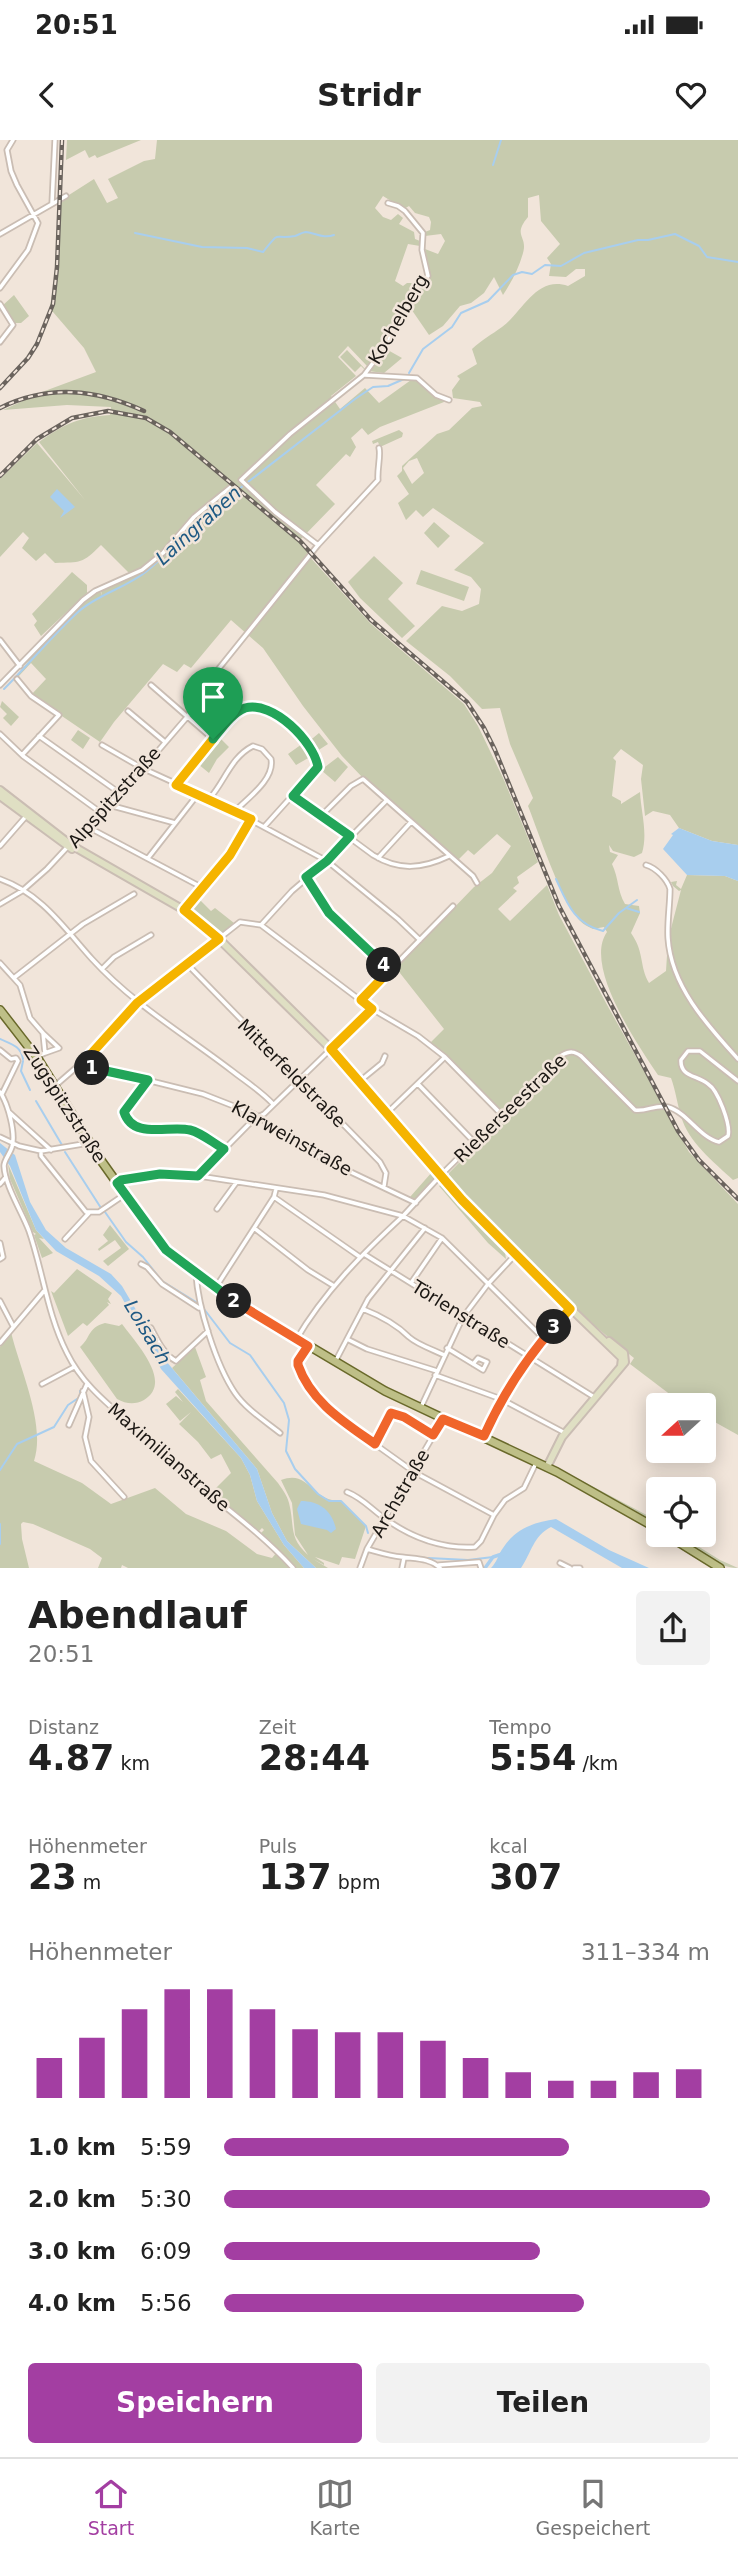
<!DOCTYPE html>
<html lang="de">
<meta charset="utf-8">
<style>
body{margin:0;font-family:"DejaVu Sans",sans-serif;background:#f2f2f2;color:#222;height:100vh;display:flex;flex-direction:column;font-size:26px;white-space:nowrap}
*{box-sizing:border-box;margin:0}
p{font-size:23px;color:#767676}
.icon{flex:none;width:38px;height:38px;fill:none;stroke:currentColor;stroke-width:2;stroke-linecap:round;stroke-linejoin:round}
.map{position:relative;height:1428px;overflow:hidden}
.sheet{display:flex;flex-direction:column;background:#fff;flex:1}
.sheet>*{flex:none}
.needle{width:46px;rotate:249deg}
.tools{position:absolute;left:646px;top:1253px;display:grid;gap:14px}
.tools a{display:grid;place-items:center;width:70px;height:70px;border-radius:7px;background:#fff;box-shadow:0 4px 18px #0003;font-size:35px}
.pin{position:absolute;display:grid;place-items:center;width:60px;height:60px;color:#fff;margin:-72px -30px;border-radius:50% 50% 50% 0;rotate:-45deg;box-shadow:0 0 7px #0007}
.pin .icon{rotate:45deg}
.km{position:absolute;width:35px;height:35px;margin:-18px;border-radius:50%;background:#222;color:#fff;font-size:19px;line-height:35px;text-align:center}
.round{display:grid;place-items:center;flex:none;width:74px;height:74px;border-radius:7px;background:#f2f2f2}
.summary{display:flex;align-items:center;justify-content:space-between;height:119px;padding:0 28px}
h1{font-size:38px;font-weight:600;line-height:52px}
.metrics{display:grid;grid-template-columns:repeat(3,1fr);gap:10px;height:119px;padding:7px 28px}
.metrics div{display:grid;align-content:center}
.metrics b{font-size:35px;font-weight:600}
.metrics small{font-size:19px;font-weight:400}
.metrics p{font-size:19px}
.chart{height:196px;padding:14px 28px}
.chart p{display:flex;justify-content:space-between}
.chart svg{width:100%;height:126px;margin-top:7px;stroke:#a33ea2;stroke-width:6}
.button{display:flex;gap:14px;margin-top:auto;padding:14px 28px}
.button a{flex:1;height:80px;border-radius:7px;background:#a33ea2;color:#fff;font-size:28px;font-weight:600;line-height:80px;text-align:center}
.button a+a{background:#f2f2f2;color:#222}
ul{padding:0 28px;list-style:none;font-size:23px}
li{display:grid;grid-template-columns:112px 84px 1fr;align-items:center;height:52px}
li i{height:18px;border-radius:9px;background:#a33ea2}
.status{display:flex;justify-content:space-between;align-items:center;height:49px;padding:0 35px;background:#fff;direction:ltr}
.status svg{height:19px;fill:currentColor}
header{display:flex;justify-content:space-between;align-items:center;height:91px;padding:0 28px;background:#fff;font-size:32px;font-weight:600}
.dock{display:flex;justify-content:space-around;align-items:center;height:98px;border-top:2px solid #e0e0e0;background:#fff;font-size:19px;color:#767676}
.dock a{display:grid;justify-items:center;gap:4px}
.dock .active{color:#a33ea2}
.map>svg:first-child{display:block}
.green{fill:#c7cbae;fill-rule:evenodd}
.water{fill:#a8ceee}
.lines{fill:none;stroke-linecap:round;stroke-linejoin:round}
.stream{stroke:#a8ceee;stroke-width:2}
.canal{stroke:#a8ceee;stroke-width:3.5}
.street-casing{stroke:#cabdb3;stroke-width:7}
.secondary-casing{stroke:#cabdb3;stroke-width:10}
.primary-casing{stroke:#69692a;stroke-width:10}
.street{stroke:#fff;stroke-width:3.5}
.secondary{stroke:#dfdfc3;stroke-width:6}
.primary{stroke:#bebf87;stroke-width:7}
.rail-casing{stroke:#6a635d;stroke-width:4.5}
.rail{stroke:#f1e5da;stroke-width:2;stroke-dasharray:5;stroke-linecap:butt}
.split-1-casing{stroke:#fff;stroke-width:14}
.split-2-casing{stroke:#fff;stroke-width:14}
.split-3-casing{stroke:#fff;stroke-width:14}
.split-4-casing{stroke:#fff;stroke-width:14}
.split-5-casing{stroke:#fff;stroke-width:14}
.split-1{stroke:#f5b400;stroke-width:9}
.split-2{stroke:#22a559;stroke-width:9}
.split-3{stroke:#f0652b;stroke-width:9}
.split-4{stroke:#f5b400;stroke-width:9}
.split-5{stroke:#22a559;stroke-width:9}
.labels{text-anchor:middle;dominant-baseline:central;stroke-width:5;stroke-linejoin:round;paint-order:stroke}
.street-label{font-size:18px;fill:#1b1713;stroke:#f1e5da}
.water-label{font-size:19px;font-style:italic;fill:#1e5983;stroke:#f1e5da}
</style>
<div class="status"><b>20:51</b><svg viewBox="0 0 49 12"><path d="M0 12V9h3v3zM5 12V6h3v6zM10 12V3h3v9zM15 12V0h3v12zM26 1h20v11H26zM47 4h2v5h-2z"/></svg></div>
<header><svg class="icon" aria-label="back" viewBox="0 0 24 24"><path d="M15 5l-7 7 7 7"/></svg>Stridr<svg class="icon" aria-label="heart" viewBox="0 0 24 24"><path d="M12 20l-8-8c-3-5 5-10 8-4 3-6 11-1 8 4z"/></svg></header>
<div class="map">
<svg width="738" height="1428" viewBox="0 0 738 1428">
<rect width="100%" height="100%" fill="#f1e5da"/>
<path class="green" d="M67,0H141L97,18L95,15L89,18L85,10L66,20Z
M157,0H738V705L712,701L679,688L670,675L653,671L645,676L641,639L643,625L621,609L613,618L616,621L612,656L621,661V664L640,652C641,672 648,693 642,713L634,717L613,711L609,705L610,712L618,715L612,724C619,739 617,750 625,764L639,766L640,773L631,793C645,813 639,826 649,843L666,831L668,800L681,750L679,751L673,746L671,742L677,741L676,745L681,749L687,735L725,736L738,741V1038L733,1040C714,1022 688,1002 681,976C677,963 676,952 671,938L658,935C638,905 583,826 607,792L604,787L593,789C586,786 580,782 576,776C556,747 541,699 528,666L533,658L510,604L500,568L482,569L450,536L406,501L442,466L462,471L479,464L481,449L471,437L454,430L484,403L433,368L423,377L416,370L406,380L398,363L409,354L397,336L402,331V326L437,294L449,290L472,268L482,266L480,262L453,258L452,250L460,239L457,236L477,224L472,209C483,199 491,195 502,187C522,173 536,135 568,146L585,136V129H576L566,137L549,136L551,124L547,118L560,104L541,81L539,55L528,58V77C512,96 528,96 523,113C519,128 512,141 503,155L494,137L484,153L471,163L460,166L443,186L429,195L407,163L400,170L386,203L367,226L348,206L338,217L356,236L331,256L340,269L365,248L379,263L411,240C424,241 429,256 443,259L444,262L380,287L368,295L362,288L351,298L356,307L350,317L346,314L316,345L335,364L299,401L308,410V415L371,484L464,564L478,586L504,640L538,722L517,737L519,743L513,748L517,751L498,769L510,781L547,745L559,775L606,863L689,1012L738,1064V1295L704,1276V1265H684L630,1224L634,1218C565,1164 507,1103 449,1037V1033L505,976L456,925L430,903L444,889L396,828L474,747L492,733L511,706L497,694L474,715L468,710L457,721L364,639L342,616L303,566L263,508L231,480L191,528L184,524L177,532L163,524L114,582L100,602L31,555L46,539L31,523L18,537L16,536L30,520L14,535L13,534L84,461L100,451L102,455L101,451L133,437L101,405C82,424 81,422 55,423L45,413L36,421L22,408L29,398L23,392L0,417V339L37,303L85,360L39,302C64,284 79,277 110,275L111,267L67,265L3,270L42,252L96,232L84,208L53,172H49L55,137L58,62L94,39L107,63L118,58L108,39L144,21L155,19ZM383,56L404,69L409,66L415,73L429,77L431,82L430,90L425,92V96L441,94L445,101L438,114L425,109L430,133L416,143H407L403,146L395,141L408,104L420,106V101L415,99L414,92L399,84L403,78L398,74L391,80L383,77L375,68ZM417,318L424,333L412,344L403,328L409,321Z
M14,155L29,176L21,183H13L2,166Z
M386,209L402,218L384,233L368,231Z
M347,210L366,230H365L361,226L355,232L340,217Z
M399,290L403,293L402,297L380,307L378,302L373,304L372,301Z
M434,382L450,396L438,408L424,393Z
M374,416L403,443L388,459L415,486L402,498L360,458L348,442Z
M421,430L469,447L464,461L416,444Z
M72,432L87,445V453L41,496L34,485L37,481L32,474Z
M2,561L19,577L11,586L3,578L7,574L0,567Z
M78,590L90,598L83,609L71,600Z
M319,593L328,604L314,613L307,603Z
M219,597L229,607L217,619L209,633L198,624Z
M302,604L310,617L296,625L288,614Z
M338,617L348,627L335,642L321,630Z
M198,758L211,771L215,768L234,783L220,796L187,769Z
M8,1024L36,1090L44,1099L39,1098L53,1113L42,1118L34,1095L36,1094L33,1092L10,1039Z
M432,1032L437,1037L416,1061L410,1057Z
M443,1044L505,1112L506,1119L488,1103L439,1046Z
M110,1085L129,1109L108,1126L103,1121L121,1108L115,1100L99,1111L98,1109L108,1101L103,1095Z
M77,1129L112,1153L108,1159L111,1164L107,1162L109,1165L87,1186L83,1183L68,1196L51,1151L54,1153Z
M105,1183L119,1186L122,1184C135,1202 174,1242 144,1260C135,1265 126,1264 117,1259L80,1207C91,1198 87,1188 105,1183Z
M11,1192C20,1230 46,1284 34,1321L82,1343L111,1364L155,1348L186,1374L226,1391L257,1414L272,1418L278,1411L261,1393L264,1390L262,1388L259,1391L211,1353L231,1333L221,1314L211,1319L198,1302L179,1284L191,1272L180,1281L166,1264L176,1256L183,1262L175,1252L178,1249L241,1318L250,1335L257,1361L284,1405L304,1428H128L122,1425L121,1428H98L102,1418L90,1409L33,1384L23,1382L21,1384L22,1399L29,1428H0V1207Z
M195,1207L206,1237L200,1240L206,1261L278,1343C282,1349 287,1355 289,1363C295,1386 288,1397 308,1415L295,1395L292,1363L281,1340C310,1329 310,1361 341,1361L366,1386L355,1419L342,1417L339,1425L315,1417L324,1423V1425L313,1419L328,1428H316L287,1401L272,1373L257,1329L172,1228Z
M556,1327L658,1381V1385Z
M674,1395H680L720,1420L738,1428C715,1428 692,1407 674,1395Z"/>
<path class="water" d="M57,349L75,367L60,378L64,371L50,357Z
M679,688L712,701L738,705V741L725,736L687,735L663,709L673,695L671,694Z
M0,1003L15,1015L30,1062L46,1090L66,1108L111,1134L122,1146L166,1221L257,1329L272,1373L287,1401L316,1428H304L284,1405L257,1361L250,1335L241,1318L161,1229L121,1156L99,1136L56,1111L36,1090L10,1026L0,1012Z
M301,1361C319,1361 332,1370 336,1389L331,1393L327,1390L301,1384L297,1369Z
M556,1379L609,1410L649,1428H622L551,1387C533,1396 532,1412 521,1428H491C497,1422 498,1415 503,1408C515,1389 534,1382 556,1379Z"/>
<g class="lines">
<path class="stream" d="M493,25L501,0
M135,93L202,107L247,108L263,112C282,89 271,100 295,96C298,95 303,92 306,92C316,93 323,99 334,95
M409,233L423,209L452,187L461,173L488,161L513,135L522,132L532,134L545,125L561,126L584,113L638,100H648L675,94L699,106L707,117L738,122
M4,549C29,524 52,496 78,472C98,454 126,448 147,431C177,407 197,375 230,356L355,259L373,247L388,246L404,239
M556,739C567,763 574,784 603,791L619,773L637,760
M626,768L639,772
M0,899C11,904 21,906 23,919
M23,921L21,931L30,950
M36,961L62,1005
M65,1012L101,1068
M105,1072L126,1102L143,1117L162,1141L196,1162
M204,1169L230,1203L250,1215L284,1263L289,1280L286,1311L295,1329L318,1354L329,1361H341L366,1386L368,1393
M0,1330L17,1304L54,1287L68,1265L80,1257V1251
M0,1384V1404
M428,1418L468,1420L493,1417"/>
<path class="canal" d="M485,1428L493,1417L505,1413"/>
<defs>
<path id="street" d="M52,63L55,0
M0,94L66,56
M0,148L28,110L38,83L17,45L11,31L7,10L13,0
M0,164L13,185L0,202
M365,235L417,238L436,255L449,260
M318,405L275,372L241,340L290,294L364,235L387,204L400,175L410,163L414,149L428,136L422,110L423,93L405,71L398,66L388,63
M0,500L20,526
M17,539L31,556L59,575L22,615
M0,545L83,460L95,451L142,430L163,413L194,377L232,346
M151,545L213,599
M128,571L165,602
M0,594L23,616L100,672
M39,596L121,654
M102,605L142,628L223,665L327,721L398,779L420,800
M176,645C191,627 224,577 244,569C261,562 280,574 292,587C301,598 315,612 318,627L264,687
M293,656L373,715C399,731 422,729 449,716
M210,658C225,641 231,617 253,606L262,609L271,619C275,639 248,658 235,671
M109,665L175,683
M322,675L351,646L363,639L473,736L477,743
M88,687L203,748
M0,706L28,674
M148,718L198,654
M378,718L411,682
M646,725C656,728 667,739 670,749C670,765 667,782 668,798C671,846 707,885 738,919
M306,737L329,773L390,830
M0,739C42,754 64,788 92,819C133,864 184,894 231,930C245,941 261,951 273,964
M0,764L22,751L47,729L100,672L121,654L188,576L208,542L318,405L378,340C377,329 381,316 379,308
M184,770L233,711L251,679
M261,785L292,751L327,721L386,661
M0,823L20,845L30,878L43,893L45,913L36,917
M187,824L380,1022L386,1033L384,1046
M102,829L114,817L151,795
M15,837L83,784L134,754
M361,860L453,766
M43,893L59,908L45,913
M0,910L11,919L16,918L18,921L2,954
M82,924L203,954L254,974L315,1015L416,1063
M147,941L124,972C133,1000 169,985 190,990C202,993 214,1003 224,1009
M360,941L382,923L385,916
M418,944L474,1002
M56,945L93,913L137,863L240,782L261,785L372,869L418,896L445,917L502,975
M0,952C8,964 16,993 12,1007C10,1014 4,1020 4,1026C5,1046 22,1072 29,1091C43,1131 47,1174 67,1213C82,1244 108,1264 134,1287C153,1305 172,1324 193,1341C227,1369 263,1395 293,1428
M9,972L51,1010
M388,972L444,918
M0,997L19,1006L41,1011L89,1003
M41,1011V1016L86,1072H99L124,1055
M198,1036L254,979L264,974L372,869
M117,1043L130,1039L179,1033L324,1055L403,1076L440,1036L562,915C570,911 574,911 581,916L635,970C646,972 656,964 668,967C687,972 700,998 719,1002L728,996C731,985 718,950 708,944C697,935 680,937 681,920L688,911H700L738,941
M0,1044L6,1037
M274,1057L360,1117
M217,1069L236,1043
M254,1088L308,1130L334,1146
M65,1099L89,1073
M0,1103L3,1117L0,1119
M364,1114L594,1257
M141,1124L147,1127L162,1144L199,1168
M196,1134C198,1167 216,1225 235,1253C246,1269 265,1281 280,1293
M411,1143L442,1098
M216,1147L274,1057L276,1049
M0,1161L13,1186
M363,1169C381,1176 396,1184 409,1197C418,1205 434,1210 444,1215
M151,1188C157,1199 164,1215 176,1221L208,1191
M347,1199L367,1209L437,1231
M296,1200C324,1152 363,1113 403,1076L442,1098L544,1199
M0,1203L44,1151
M308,1206L298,1221V1225L305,1243L316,1257L358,1292L414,1332L494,1375
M447,1208L483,1230L487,1222L478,1218L473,1224
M335,1222L368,1159L425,1088
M435,1235L501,1259L565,1293
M42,1244L74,1227
M83,1251L89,1277L85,1297L91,1321L124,1357
M421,1267L463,1177L488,1144L515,1115
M69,1285L87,1244
M484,1296C506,1248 535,1208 570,1169
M375,1304L391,1273H397L433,1295
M347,1352C363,1358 373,1371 387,1380C413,1398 443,1409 475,1407L481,1401L494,1375L505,1360L524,1348L536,1323
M367,1409C378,1412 390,1416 402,1417C415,1419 430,1418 440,1428
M560,1423L570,1428
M439,1425L479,1422L481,1428
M360,1428L367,1409L443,1279
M402,1428L404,1418
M574,1428H580"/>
<path id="secondary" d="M0,650L71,705L184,770L219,799L331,909L445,1042L511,1111L622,1218L621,1226
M0,656L72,709
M547,1327L562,1297L625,1222L624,1213L609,1201"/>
<path id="primary" d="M0,870L38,919L100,1019L154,1095L171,1114L237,1163L385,1251L557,1332L658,1389
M667,1395L720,1428"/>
</defs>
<use href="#street" class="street-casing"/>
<use href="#secondary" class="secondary-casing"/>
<use href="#primary" class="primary-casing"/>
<use href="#street" class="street"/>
<use href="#secondary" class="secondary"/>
<use href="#primary" class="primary"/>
<defs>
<path id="rail" d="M0,248L28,218L37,204L53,164L57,127L62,0
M0,268C49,244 96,249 144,271
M0,336L37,299L72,278L108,271L146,278L170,292L300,401L371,480L467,562L484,588L495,610L559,766L678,991L699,1020L738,1059"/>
</defs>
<use href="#rail" class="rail-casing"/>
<use href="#rail" class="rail"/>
</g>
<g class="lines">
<defs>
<path id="split-1" d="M92,928L82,924L137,863L219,799L184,770L230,715L251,679L176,645L213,599"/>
<path id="split-2" d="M92,928L148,940L124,972C133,1000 169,985 190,990C202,993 213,1003 224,1009L198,1036L160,1034L121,1040L117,1043L166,1110L234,1161"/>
<path id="split-3" d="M234,1161L308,1206L298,1221V1225C311,1262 344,1282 375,1304L391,1273L404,1277L433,1295L443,1279L484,1296C502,1256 525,1220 554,1187"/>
<path id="split-4" d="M384,825L390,830L361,860L372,869L331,909L462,1060L570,1169L554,1187"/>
<path id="split-5" d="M213,599C222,588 232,573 245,568C273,560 314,602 318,627L293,656L350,696L327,721L306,737L329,773L384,825"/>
</defs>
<use href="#split-1" class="split-1-casing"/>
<use href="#split-2" class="split-2-casing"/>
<use href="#split-3" class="split-3-casing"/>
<use href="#split-4" class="split-4-casing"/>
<use href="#split-5" class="split-5-casing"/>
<use href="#split-1" class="split-1"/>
<use href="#split-2" class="split-2"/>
<use href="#split-3" class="split-3"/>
<use href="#split-4" class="split-4"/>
<use href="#split-5" class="split-5"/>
</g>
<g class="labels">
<g class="street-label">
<text transform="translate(398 179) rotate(-60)">Kochelberg</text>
<text transform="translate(114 657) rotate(-48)">Alpspitzstraße</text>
<text transform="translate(292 933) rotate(45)">Mitterfeldstraße</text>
<text transform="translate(65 964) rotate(57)">Zugspitzstraße</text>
<text transform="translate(510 968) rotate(-44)">Rießerseestraße</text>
<text transform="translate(292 998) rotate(29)">Klarweinstraße</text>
<text transform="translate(461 1174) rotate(32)">Törlenstraße</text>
<text transform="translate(169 1317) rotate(41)">Maximilianstraße</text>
<text transform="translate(400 1353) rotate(-60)">Archstraße</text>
</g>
<g class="water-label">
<text transform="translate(198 385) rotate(-42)">Laingraben</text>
<text transform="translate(148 1192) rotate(59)">Loisach</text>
</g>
</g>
</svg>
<div class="tools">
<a><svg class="needle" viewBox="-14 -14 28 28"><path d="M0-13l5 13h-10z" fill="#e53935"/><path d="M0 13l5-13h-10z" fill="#767676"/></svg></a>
<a><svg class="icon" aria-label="locate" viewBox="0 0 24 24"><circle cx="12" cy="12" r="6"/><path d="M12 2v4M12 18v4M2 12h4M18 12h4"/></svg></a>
</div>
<div class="pin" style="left:213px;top:599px;background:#1e9e55"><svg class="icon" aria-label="arrive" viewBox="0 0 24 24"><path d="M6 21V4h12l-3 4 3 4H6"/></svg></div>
<b class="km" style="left:92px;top:928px">1</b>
<b class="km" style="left:234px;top:1161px">2</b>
<b class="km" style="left:554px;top:1187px">3</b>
<b class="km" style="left:384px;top:825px">4</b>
</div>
<section class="sheet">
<div class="summary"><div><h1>Abendlauf</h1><p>20:51</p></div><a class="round"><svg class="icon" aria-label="share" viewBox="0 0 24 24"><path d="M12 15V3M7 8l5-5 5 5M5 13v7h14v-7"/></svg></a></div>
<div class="metrics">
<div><p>Distanz</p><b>4.87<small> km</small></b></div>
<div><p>Zeit</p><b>28:44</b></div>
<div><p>Tempo</p><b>5:54<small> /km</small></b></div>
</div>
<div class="metrics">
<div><p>Höhenmeter</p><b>23<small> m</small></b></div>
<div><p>Puls</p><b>137<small> bpm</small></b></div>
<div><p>kcal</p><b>307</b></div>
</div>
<div class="chart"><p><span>Höhenmeter</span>311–334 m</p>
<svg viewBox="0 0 160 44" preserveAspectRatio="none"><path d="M5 44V30M15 44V23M25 44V13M35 44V6M45 44V6M55 44V13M65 44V20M75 44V21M85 44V21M95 44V24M105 44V30M115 44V35M125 44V38M135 44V38M145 44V35M155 44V34"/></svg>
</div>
<ul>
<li><b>1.0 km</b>5:59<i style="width:71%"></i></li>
<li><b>2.0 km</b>5:30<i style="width:100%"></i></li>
<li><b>3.0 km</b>6:09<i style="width:65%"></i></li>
<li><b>4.0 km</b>5:56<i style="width:74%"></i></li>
</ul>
<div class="button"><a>Speichern</a><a>Teilen</a></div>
</section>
<nav class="dock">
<a class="active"><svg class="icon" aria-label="home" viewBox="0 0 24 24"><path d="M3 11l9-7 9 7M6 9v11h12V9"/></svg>Start</a>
<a><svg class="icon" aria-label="map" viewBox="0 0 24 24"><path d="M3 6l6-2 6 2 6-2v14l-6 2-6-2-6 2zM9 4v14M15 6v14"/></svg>Karte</a>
<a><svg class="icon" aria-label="saved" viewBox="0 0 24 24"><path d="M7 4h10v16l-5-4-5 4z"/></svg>Gespeichert</a>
</nav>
